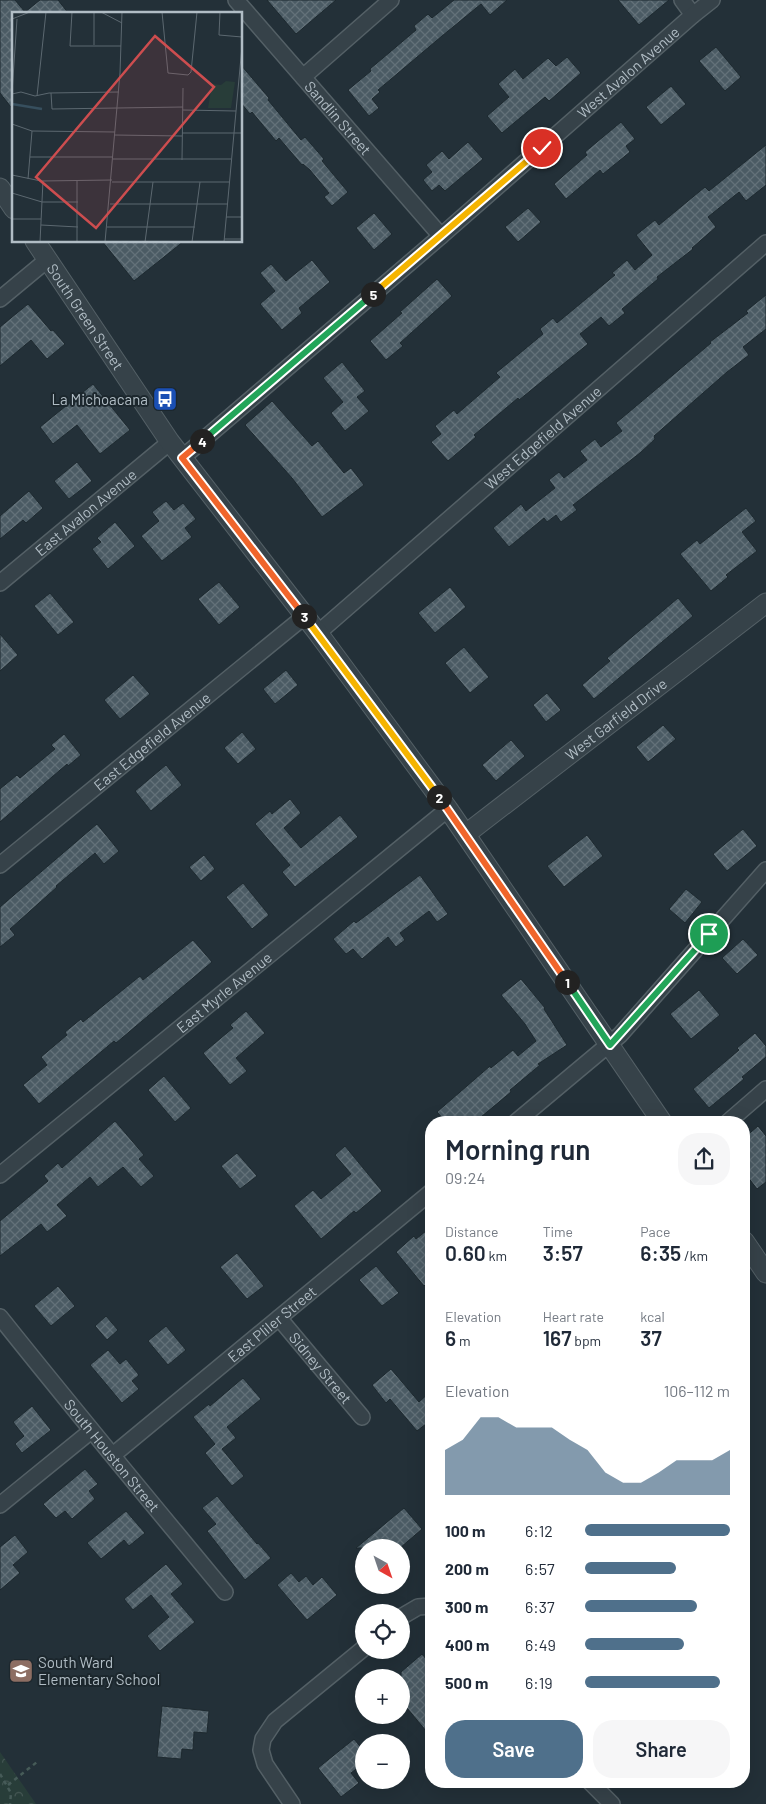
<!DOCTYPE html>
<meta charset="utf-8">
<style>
body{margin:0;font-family:Barlow,sans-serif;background:#f6f6f7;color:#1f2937;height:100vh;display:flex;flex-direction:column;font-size:19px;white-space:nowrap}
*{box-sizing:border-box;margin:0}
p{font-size:16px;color:#747a83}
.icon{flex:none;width:28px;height:28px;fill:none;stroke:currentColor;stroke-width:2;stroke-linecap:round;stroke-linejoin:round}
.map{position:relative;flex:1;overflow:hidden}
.sheet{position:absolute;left:425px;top:1116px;width:325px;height:672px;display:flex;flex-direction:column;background:#fff;border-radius:20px;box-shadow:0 5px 20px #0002}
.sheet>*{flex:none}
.needle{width:32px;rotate:140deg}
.buttons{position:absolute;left:355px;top:1539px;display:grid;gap:10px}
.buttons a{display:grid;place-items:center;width:55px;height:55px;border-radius:50%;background:#fff;box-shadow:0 5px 20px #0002;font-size:25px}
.pin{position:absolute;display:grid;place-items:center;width:42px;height:42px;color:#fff;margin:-21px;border:2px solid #fff;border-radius:50%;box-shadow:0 1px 5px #0007}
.km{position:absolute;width:25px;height:25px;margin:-12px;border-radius:50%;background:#222;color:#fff;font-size:14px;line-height:25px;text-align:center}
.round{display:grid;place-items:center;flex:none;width:52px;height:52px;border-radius:20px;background:#f6f6f7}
.summary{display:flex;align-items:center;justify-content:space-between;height:85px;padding:0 20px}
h1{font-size:28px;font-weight:600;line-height:38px}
.figures{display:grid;grid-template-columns:repeat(3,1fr);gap:8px;height:85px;padding:5px 20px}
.figures div{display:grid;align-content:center}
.figures b{font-size:21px;font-weight:600}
.figures small{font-size:14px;font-weight:400}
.figures p{font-size:14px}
.chart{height:140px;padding:10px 20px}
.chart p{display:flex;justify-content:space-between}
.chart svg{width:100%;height:90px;margin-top:5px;fill:#4f708b;opacity:.7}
.primary-button{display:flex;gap:10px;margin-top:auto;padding:10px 20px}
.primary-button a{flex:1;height:58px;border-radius:20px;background:#4f708b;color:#fff;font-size:20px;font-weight:600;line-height:58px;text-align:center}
.primary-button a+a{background:#f6f6f7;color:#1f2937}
ul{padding:0 20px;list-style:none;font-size:16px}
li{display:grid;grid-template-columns:80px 60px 1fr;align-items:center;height:38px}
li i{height:12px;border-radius:6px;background:#4f708b}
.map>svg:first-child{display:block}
.forest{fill:url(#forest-crowns)}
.building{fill:url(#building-cross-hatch);stroke:#1d292f}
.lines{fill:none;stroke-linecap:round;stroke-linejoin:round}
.minor-casing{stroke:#546066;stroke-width:18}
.tertiary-casing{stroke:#546066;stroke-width:21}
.path{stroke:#465b58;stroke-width:2.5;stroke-dasharray:4 4;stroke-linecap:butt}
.minor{stroke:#364249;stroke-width:15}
.tertiary{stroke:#364249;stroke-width:19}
.split-1-casing{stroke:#fff;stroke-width:10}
.split-2-casing{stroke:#fff;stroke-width:10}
.split-3-casing{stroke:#fff;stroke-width:10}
.split-4-casing{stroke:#fff;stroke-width:10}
.split-5-casing{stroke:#fff;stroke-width:10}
.split-6-casing{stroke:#fff;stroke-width:10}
.split-1{stroke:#22a559;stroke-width:6}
.split-2{stroke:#f0652b;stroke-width:6}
.split-3{stroke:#f5b400;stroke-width:6}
.split-4{stroke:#f0652b;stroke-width:6}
.split-5{stroke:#22a559;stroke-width:6}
.split-6{stroke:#f5b400;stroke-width:6}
.labels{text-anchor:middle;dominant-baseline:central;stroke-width:4;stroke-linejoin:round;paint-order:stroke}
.street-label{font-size:15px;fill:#b1bdc5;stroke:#1c272d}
.poi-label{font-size:15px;fill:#b1bdc5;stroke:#1c272d;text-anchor:end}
.inset-river{fill:none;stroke:#374f5e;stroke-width:2.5}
.inset-road{fill:none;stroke:#5c6870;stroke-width:1}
.view{fill:#cd4d4f;fill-opacity:0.15;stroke:#cd4d4f;stroke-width:2.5}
.inset-edge{fill:none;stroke:#b1bdc5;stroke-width:2.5}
</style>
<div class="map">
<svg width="766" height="1804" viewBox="0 0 766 1804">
<defs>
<pattern id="forest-crowns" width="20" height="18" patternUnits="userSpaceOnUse" patternTransform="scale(1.25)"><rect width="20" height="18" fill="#283d39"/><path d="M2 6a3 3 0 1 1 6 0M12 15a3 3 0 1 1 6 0" fill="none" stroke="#455754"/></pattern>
<pattern id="building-cross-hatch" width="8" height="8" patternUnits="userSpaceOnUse" patternTransform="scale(1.25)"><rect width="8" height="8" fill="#4b5b64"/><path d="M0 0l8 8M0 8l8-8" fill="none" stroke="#637179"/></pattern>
</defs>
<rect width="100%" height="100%" fill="#233038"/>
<path class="forest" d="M0,1752L36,1804H0Z"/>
<path class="building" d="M0,0H15L25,12L40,0H58L69,14H14V111L0,93Z
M267,0H336L296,34Z
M454,0H507L490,15L481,4L442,36L378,90L380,92L372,99L379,108L369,116L348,90L371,71L370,69L416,30L414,26L428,14L432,18Z
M618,0H669L639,25Z
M716,47L741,77L725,91L699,61Z
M567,57L581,73L549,101L545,97L502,133L487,116L509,97L498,84L515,69L523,79L548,58L556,66Z
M241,65L269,98L268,100L301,140L305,137L324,159L322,161L348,192L332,206L324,197L329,193L310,170L303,164L302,165L279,138L276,141L252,112L250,114L241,103Z
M671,86L686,104L661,125L646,107Z
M621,122L635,139L626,146L630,152L603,174L600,170L566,199L554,184L587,155L585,152Z
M468,142L483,159L445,191L439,185L432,191L423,180L432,172L426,165L442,151L449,159Z
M766,145V185L746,201L739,192L708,217L716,227L692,248L693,249L657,277L658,279L622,309L625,313L609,326L601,317L580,334L588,344L519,400L518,398L474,435L476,437L448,461L431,442L441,434L435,426L454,410L457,414L500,377L496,373L543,334L540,329L553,318L557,323L615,275L612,273L627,260L635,270L652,255L636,235L655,220L659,225L705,187L709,191Z
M528,208L541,222L518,242L505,227Z
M374,213L392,234L374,250L356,228Z
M102,241H184L134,281Z
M312,260L330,282L299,308L302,313L282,330L260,304L275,291L260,273L271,264L286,281Z
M437,279L452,296L400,343L403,346L386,360L370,341L402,313L400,312Z
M766,295V329L743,347L749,355L727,372L654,436L655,439L640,453L573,505L577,510L561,522L556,515L547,522L544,518L509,547L493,528L521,504L526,511L555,488L549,480L559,472L564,478L587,460L580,451L595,439L601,447L622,431L616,423L711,343L710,342L748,313L746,311Z
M28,304L51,331L53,330L65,344L47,359L31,340L0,366V327Z
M342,362L365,391L357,397L369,411L345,431L331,413L343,402L323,378Z
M93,384L130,430L100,454L77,425L53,444L40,427Z
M272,401L312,446L318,441L344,473L351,468L364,485L322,517L292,478L245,425Z
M77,462L92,481L69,499L54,481Z
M29,491L43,508L26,523L23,520L0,539V516Z
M166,501L174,510L183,503L196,519L185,528L192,537L162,561L141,536L159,521L152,512Z
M746,508L756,521L742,532L757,551L726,575L728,577L711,591L680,554L697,540L700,544Z
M115,522L135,546L108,569L92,549L101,542L97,538Z
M219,582L240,607L219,625L198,599Z
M450,587L466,607L435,633L418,613Z
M50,593L74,622L58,635L34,606Z
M678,598L693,616L594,699L582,685L610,661L607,658Z
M0,634L18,655L0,671Z
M464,647L489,677L470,693L445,663Z
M286,670L298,685L275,704L263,689Z
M133,675L150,694L120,719L104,700Z
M547,693L561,710L546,722L533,705Z
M663,725L676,739L648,762L636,747Z
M242,732L256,749L238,764L224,748Z
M64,734L81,755L68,766L67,764L0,822V789L17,775L20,778L55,749L51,745Z
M511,740L525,756L496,781L482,765Z
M166,765L182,785L151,811L135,791Z
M290,799L301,813L284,828L301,848L340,815L358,837L295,887L282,872L290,865L255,824L270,811L272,814Z
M97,824L119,851L104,864L95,853L56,886L57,887L10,929L15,935L0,947V907Z
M743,829L757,846L727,871L713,854Z
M587,835L603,856L564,887L547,866Z
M204,855L215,869L201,881L189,867Z
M420,875L448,914L437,922L429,911L400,933L405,940L396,947L388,937L362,959L353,949L346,954L333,939L354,921L356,923Z
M243,883L269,915L252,929L226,897Z
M686,889L702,902L685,923L669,909Z
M743,939L758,955L737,974L722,958Z
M193,940L212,962L116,1043L114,1041L39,1104L23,1085L47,1065L41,1057L67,1035L65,1032L81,1019L83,1022L140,976L143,980Z
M521,979L545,1008L544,1009L567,1045L538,1064L540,1065L510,1090L511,1092L475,1122H446L437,1112L490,1066L491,1068L513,1050L518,1056L536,1041L525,1024L501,995Z
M699,990L720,1015L691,1039L670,1014Z
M246,1011L265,1033L236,1058L247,1071L230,1085L203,1053L233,1028L230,1025Z
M755,1033L766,1046V1057L742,1077L744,1079L709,1108L693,1089L739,1050L737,1048Z
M164,1076L191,1108L175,1122L148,1090Z
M115,1121L144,1155L139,1159L154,1176L141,1187L123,1167L98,1187L90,1177L57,1205L67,1216L47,1232L41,1224L0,1256V1221L48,1181L44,1176L58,1163L62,1168Z
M758,1126L766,1136V1182L757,1189L744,1172V1138Z
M345,1146L382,1191L356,1213L354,1211L321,1239L294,1206L313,1190L321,1199L351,1174L335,1155Z
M237,1153L257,1176L240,1189L221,1166Z
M431,1227V1279L424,1286L396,1252L414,1236L416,1239Z
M237,1253L264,1286L247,1299L220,1267Z
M376,1266L399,1293L382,1306L359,1280Z
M58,1286L75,1306L51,1326L34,1306Z
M106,1316L118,1330L107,1340L95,1326Z
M166,1326L186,1350L168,1365L148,1341Z
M108,1350L120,1364L126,1359L139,1375L132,1381L139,1389L122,1403L90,1365Z
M391,1369L419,1402L431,1391V1420L417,1431L390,1399L386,1403L372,1385Z
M243,1378L261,1399L227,1427L236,1438L222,1449L244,1476L232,1486L205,1453L215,1444L193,1417L209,1404L210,1406Z
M32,1406L51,1430L22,1453L15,1444L24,1436L13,1422Z
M85,1469L98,1484L89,1491L95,1499L72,1519L65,1511L56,1518L43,1504Z
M217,1496L257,1544L258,1543L271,1558L245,1580L207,1531L216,1524L202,1508Z
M404,1508L422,1529L400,1548H356Z
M126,1511L145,1533L129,1546L124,1540L101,1559L87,1543Z
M15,1535L28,1552L13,1565L20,1573L0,1590V1547Z
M166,1564L183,1584L171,1594L195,1622L160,1651L147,1636L169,1617L151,1595L133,1610L124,1599Z
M291,1573L299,1582L306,1576L313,1585L322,1577L337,1595L307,1620L277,1585Z
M422,1654L431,1665V1737L407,1708L401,1714V1672Z
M162,1706L209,1711L207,1733L194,1732L193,1750L182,1749L181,1759L157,1757Z
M354,1739L364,1751V1763L351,1773L359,1783L341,1797L318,1768Z"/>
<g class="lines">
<defs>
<g id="minor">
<path id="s1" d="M236,0L441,236"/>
<path d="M682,0L693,15"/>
<path d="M303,77L391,0"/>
<path d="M0,299L47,260"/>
<path id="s2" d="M182,458L441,236L693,15L712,0"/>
<path id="s3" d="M0,583L170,442"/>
<path id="s4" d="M318,633L766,243"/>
<path id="s5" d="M0,865L305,616"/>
<path d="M516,1122L620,1035L766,870"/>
<path d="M728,1122L766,1089"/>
<path id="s6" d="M0,1175L448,809"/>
<path id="s7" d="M0,1317C74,1410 150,1501 225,1592"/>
<path id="s8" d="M279,1318L362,1417"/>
<path id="s9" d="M113,1455L431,1192"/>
<path d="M0,1505L91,1431"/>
<path d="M401,1617L418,1607L431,1606"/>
<path d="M590,1782L612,1804"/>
<path d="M292,1804L265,1764L261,1750L263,1739L275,1721L364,1648"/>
</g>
<g id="tertiary">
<path d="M0,188L14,209"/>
<path id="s10" d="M35,241L170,442L318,633L448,809L662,1122"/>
<path id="s11" d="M466,834L766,603"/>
<path d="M744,1241L766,1273"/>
</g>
</defs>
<use href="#minor" class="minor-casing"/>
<use href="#tertiary" class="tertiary-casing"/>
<path class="path" d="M0,1774L11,1793L10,1804
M8,1785L37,1762"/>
<use href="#minor" class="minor"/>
<use href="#tertiary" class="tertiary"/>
</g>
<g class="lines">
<defs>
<path id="split-1" d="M567,982L610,1045L709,934"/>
<path id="split-2" d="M439,797L567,982"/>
<path id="split-3" d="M304,616L439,797"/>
<path id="split-4" d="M202,441L182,458L304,616"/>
<path id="split-5" d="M202,441L373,294"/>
<path id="split-6" d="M373,294L542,148"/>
</defs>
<use href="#split-1" class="split-1-casing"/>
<use href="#split-2" class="split-2-casing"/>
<use href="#split-3" class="split-3-casing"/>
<use href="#split-4" class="split-4-casing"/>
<use href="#split-5" class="split-5-casing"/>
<use href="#split-6" class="split-6-casing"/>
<use href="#split-1" class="split-1"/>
<use href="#split-2" class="split-2"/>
<use href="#split-3" class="split-3"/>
<use href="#split-4" class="split-4"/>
<use href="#split-5" class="split-5"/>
<use href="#split-6" class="split-6"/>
</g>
<defs>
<symbol id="bus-square" viewBox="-11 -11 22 22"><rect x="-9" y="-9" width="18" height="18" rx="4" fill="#1a4fb4" stroke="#1c272d"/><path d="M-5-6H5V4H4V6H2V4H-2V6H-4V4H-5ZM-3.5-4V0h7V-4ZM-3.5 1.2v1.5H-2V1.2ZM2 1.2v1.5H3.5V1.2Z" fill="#fff"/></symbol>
<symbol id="school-square" viewBox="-11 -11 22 22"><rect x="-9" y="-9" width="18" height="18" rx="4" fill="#8d6e63" stroke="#1c272d"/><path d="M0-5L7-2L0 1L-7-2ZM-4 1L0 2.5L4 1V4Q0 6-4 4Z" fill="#fff"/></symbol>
</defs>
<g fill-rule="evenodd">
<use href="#bus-square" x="151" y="385" width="28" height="28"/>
<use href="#school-square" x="7" y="1657" width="28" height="28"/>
</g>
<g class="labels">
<g class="street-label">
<text stroke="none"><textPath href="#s2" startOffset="590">West Avalon Avenue</textPath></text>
<text stroke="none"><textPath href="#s1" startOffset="156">Sandlin Street</textPath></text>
<text stroke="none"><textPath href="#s10" startOffset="91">South Green Street</textPath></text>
<text stroke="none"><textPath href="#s4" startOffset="298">West Edgefield Avenue</textPath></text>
<text stroke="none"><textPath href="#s3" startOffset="111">East Avalon Avenue</textPath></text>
<text stroke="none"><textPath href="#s11" startOffset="189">West Garfield Drive</textPath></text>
<text stroke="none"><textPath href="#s5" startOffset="196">East Edgefield Avenue</textPath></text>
<text stroke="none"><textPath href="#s6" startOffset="289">East Myrle Avenue</textPath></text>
<text stroke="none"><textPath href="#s9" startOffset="206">East Pliler Street</textPath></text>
<text stroke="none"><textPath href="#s8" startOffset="65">Sidney Street</textPath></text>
<text stroke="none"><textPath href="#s7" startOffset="178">South Houston Street</textPath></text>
</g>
<g class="poi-label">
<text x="148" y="399">La Michoacana</text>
<text x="38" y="1662" text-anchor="start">South Ward<tspan x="38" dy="17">Elementary School</tspan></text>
</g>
</g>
<g transform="translate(12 12)">
<rect width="230" height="230" fill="#233038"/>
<path d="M214,69L223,70L219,96H196L200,72L209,73Z" fill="#283d39"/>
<path class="inset-river" d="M0,92L30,97"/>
<path class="inset-road" d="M60,0L58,34H109M89,0L110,11M150,0L156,61L176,63L179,60L185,0M208,0L207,23L230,25M0,7L18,0M82,33V0M0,81L5,7M39,81L40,97L171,95M0,82L9,80L23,84L37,81L107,80M25,84L34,0M171,98L224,99M0,112L20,119L103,120M170,121H230M102,123L170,124M18,145H101M101,147H219M170,148L171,76M0,163L29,169L100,168M16,167L20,119M65,168V230M100,170H217M0,181L30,190H66M98,192H215M214,205H230M0,207H29M29,213L66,215M95,215H183M212,227H230M28,230L31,169M93,230L108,61L110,0M133,230L141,170M180,230L188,170M212,230L230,34"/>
<path class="view" d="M143,24L202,75L84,216L24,165Z"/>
<rect width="230" height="230" class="inset-edge"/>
</g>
</svg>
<div class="buttons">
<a><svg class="needle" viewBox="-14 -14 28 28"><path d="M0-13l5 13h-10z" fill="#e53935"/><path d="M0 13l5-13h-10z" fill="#747a83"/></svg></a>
<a><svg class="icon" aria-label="locate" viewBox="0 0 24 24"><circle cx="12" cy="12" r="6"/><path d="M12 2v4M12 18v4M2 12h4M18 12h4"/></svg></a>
<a>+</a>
<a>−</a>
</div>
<div class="pin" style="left:709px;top:934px;background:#1e9e55"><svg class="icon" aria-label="arrive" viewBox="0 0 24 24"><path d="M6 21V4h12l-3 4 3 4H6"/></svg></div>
<div class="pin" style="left:542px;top:148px;background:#d93025"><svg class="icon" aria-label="check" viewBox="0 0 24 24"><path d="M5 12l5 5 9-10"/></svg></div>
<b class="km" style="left:567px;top:982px">1</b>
<b class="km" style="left:439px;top:797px">2</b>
<b class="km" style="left:304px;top:616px">3</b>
<b class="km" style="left:202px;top:441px">4</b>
<b class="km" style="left:373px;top:294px">5</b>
<section class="sheet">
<div class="summary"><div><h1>Morning run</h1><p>09:24</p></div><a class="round"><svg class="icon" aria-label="share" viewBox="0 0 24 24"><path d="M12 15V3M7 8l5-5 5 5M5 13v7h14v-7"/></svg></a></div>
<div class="figures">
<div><p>Distance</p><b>0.60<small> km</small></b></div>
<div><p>Time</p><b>3:57</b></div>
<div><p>Pace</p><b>6:35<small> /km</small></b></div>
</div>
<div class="figures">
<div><p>Elevation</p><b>6<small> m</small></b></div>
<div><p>Heart rate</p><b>167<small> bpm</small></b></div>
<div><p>kcal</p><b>37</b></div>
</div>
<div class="chart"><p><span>Elevation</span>106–112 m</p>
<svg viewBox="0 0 160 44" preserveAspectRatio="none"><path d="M0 44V22L10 17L20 6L30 6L40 11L50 11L60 11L70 17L80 22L90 33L100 38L110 38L120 33L130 27L140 27L150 27L160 22V44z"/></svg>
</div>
<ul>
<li><b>100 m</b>6:12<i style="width:100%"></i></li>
<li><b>200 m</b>6:57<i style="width:63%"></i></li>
<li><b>300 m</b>6:37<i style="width:77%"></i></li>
<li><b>400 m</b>6:49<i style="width:68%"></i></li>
<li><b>500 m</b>6:19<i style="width:93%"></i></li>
</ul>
<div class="primary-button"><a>Save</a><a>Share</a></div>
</section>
</div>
